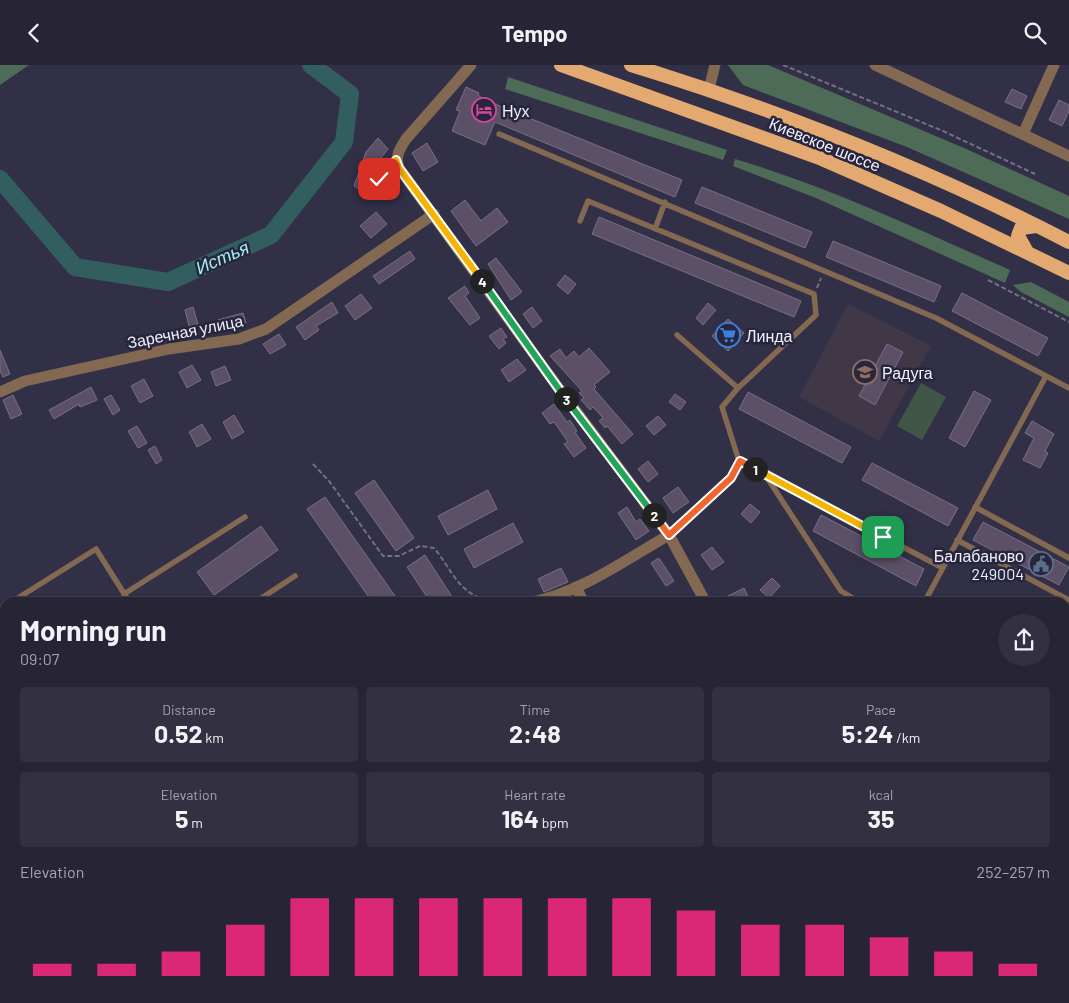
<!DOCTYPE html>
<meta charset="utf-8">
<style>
body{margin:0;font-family:Barlow,sans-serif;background:#323041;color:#f1f3f6;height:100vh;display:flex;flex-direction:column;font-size:19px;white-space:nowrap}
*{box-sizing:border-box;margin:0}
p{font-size:16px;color:#a4a4ad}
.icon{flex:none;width:28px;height:28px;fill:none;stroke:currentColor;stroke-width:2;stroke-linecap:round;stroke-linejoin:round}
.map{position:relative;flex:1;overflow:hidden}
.panel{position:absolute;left:0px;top:532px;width:1070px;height:406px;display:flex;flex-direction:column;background:#262435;border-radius:15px 15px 0 0;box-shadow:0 1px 4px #0004,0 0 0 1px #424150}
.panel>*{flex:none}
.pin{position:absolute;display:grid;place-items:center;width:42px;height:42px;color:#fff;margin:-21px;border-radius:10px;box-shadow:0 2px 8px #0006}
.km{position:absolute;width:25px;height:25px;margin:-12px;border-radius:50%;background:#222;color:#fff;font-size:14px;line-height:25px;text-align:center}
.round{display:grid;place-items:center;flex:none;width:52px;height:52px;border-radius:26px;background:#323041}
.head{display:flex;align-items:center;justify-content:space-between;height:85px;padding:0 20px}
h1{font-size:28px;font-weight:700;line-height:38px}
.metrics{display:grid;grid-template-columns:repeat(3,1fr);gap:8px;height:85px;padding:5px 20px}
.metrics div{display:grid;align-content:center;border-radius:5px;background:#323041;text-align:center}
.metrics b{font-size:25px;font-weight:700}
.metrics small{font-size:14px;font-weight:400}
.metrics p{font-size:14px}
.chart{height:140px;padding:10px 20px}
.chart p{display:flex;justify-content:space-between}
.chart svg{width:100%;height:90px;margin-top:5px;stroke:#db2777;stroke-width:6}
header{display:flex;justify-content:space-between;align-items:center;height:65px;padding:0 20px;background:#262435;font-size:22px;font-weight:700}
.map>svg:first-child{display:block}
.education{fill:#403747}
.green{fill:#405646}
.forest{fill:#4d6b56}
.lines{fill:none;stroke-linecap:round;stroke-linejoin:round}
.river{stroke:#325e60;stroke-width:18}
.building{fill:#5b5067;stroke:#7a6e86}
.path{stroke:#717084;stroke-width:2;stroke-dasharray:5 2.5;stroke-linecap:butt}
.service{stroke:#846952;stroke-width:5.5}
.minor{stroke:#846952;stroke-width:11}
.trunk{stroke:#e4a871;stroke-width:14}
.rail-casing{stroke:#abaabc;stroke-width:5}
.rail{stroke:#28263c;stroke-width:3;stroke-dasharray:9;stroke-linecap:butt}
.split-1-casing{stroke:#fff;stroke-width:10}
.split-2-casing{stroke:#fff;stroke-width:10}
.split-3-casing{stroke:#fff;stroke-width:10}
.split-4-casing{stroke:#fff;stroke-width:10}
.split-5-casing{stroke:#fff;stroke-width:10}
.split-1{stroke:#f5b400;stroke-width:6}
.split-2{stroke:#f0652b;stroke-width:6}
.split-3{stroke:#22a559;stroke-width:6}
.split-4{stroke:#22a559;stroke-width:6}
.split-5{stroke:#f5b400;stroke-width:6}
.labels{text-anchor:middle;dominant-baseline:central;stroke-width:5;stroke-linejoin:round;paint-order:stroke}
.poi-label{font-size:16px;fill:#efeffe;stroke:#28263c;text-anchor:start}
.street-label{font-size:16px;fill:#efeffe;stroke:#28263c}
.water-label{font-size:18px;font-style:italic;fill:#a0f0f3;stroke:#28263c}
</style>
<header><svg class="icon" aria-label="back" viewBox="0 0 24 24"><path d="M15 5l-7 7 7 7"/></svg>Tempo<svg class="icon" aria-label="search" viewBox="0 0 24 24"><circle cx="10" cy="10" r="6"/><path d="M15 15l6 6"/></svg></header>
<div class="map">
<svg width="1069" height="938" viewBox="0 0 1069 938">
<rect width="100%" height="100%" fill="#323047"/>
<path class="education" d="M848,239L931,281L879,376L799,332Z"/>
<path class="green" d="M921,318L946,332L922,375L897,361Z"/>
<path class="forest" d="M0,0H29L0,20Z
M728,0H768L964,83L1069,131V154L907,82L743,20Z
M508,12L727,85L723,95L505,24Z
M735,94C830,122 920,165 1010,205L1005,218L816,133L733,101Z
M1031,217L1069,237V252L1021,227L1013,220Z"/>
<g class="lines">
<path class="river" d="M0,114L75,202L168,217L271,170L344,77L350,29L311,0"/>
</g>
<path class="building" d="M466,22L479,28L478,30L485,35L682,115L675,132L495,57L485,80L452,66L460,46L456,45Z
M1012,24L1027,31L1021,44L1005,37Z
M1059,35L1069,40V46L1062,61L1049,55Z
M378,73L388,84L376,99L374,110L364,127L354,121L366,87Z
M427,78L438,97L423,106L412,88Z
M702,122L812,167L805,183L695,138Z
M465,135L481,156L497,143L508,157L476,181L451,146Z
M376,147L387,159L371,173L360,161Z
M599,152L801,236L794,252L592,169Z
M833,176L941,221L934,237L826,192Z
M410,186L415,194L379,219L373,211Z
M496,193L522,227L511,235L488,199Z
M565,210L576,219L568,229L557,220Z
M465,221L469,228L465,231L480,253L470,260L448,233Z
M962,228L1048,273L1038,291L952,246Z
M361,229L372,243L355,255L345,241Z
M332,237L338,248L316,261L319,265L305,275L296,262Z
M708,238L716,245L703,260L696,253Z
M193,242L198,259L189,261L185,245Z
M532,242L542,256L533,263L523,249Z
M243,248L246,258L220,265L218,255Z
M728,254L744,268L728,286L712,271Z
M501,263L507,272L503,274L506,278L499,284L489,271Z
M279,269L286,280L270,289L263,279Z
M887,279L903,287L875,340L859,331Z
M589,283L610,307L594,320L596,322L594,324L633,369L622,379L607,361L605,363L599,356L603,353L593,342L590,345L581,335L584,333L579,328L582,326L550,291L560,284L566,293L574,286L579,292Z
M0,285L10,309L3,312L0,306Z
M517,294L526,305L509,317L501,305Z
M192,300L201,315L187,323L179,307Z
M225,301L231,315L216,321L211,307Z
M144,314L153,331L140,338L131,321Z
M91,322L97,335L80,342L79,339L54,354L49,345Z
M974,326L991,335L965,382L949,373Z
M748,327L851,382L842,398L739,344Z
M675,329L686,337L680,345L669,337Z
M13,330L22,349L11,354L3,335Z
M111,330L120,345L113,350L104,334Z
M554,339L567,357L570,355L577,366L575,367L586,383L574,392L564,379L568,377L554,357L550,359L542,348Z
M234,350L244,367L232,374L223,357Z
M658,351L666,360L654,370L646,361Z
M1032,356L1054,369L1045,386L1048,388L1040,403L1023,395L1034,373L1025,368Z
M202,359L211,374L197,382L189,367Z
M137,361L147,378L138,383L128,366Z
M155,381L162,395L156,399L148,385Z
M648,396L658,409L648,417L638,404Z
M872,398L958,443L948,461L862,415Z
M374,415L414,473L396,486L355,428Z
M678,422L689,437L673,448L663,433Z
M488,425L497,444L448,470L438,451Z
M325,432L400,538H373L307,444Z
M750,439L760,447L751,458L741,449Z
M627,442L636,457L640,454L649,466L636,475L618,448Z
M821,450L924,504L916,521L813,466Z
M983,457L1069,502L1059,520L973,475Z
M513,458L523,477L474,503L464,484Z
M261,461L278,485L214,530L197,507Z
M712,482L724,497L712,505L701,490Z
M425,490L456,538H431L407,502Z
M659,493L674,516L666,521L651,498Z
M561,503L568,517L544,527L538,514Z
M772,513L780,521L769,533L760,525Z
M744,523L751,538H729L726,532Z"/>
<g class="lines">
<path class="path" d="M783,0L943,66L1035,109
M988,215L1069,257
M817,223L821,213
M313,399L329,416L383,491H399L420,481L434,483C447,498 456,521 474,530C481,535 492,536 500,538
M934,934L938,938
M962,934L963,938
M965,934L972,938
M864,938L866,934"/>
<path class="service" d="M499,69L936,253L1069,323
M372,123L396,95
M580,156L588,136L814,229L816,250L738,323L722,342L739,396L731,413L669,470
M655,164L665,137
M677,270L738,323
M739,396L943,503
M766,411L841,526L861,538
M975,442L1069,493
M957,475L1069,535
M124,529L245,452
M10,538L96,484L130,538
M254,538L295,511
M924,538L1046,311
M0,544L5,541
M1065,678L1069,680
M1065,785L1069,788
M793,934L801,938
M113,938L120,934"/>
<path class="minor" d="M471,0L406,74C399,85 395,91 399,103L549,310L669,470L706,538
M875,0L1069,91
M709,24L715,0
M1023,69L1054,0
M0,327L25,316L169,284L239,274L266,264L434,149
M576,522L584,538
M529,538C580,528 625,495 669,470
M1065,601L1069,593
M448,934L452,938
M884,938L886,934"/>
<path class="trunk" d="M561,0L822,94L941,146L1069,208
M631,0C781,46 929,105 1069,177
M1027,187L1018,171L1021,163L1037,161"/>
<defs>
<path id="rail" d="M0,838L5,845
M68,934L71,938"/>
</defs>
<use href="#rail" class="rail-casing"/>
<use href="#rail" class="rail"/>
</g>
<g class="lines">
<defs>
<path id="split-1" d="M755,404L883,472"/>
<path id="split-2" d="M654,450L669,470L731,413L740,396L755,404"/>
<path id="split-3" d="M566,334L654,450"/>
<path id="split-4" d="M482,216L566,334"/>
<path id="split-5" d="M379,114L396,95L399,103L482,216"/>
</defs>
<use href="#split-1" class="split-1-casing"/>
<use href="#split-2" class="split-2-casing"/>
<use href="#split-3" class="split-3-casing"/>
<use href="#split-4" class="split-4-casing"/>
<use href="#split-5" class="split-5-casing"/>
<use href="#split-1" class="split-1"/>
<use href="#split-2" class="split-2"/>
<use href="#split-3" class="split-3"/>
<use href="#split-4" class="split-4"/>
<use href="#split-5" class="split-5"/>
</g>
<defs>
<symbol id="hotel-ring" viewBox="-11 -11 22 22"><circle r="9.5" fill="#28263c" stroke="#d1479c" stroke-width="1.5"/><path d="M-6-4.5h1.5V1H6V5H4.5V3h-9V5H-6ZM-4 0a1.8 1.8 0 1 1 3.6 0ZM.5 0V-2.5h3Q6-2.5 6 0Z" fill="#d1479c"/></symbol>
<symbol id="supermarket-ring" viewBox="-11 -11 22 22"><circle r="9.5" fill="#28263c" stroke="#3f7fe0" stroke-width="1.5"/><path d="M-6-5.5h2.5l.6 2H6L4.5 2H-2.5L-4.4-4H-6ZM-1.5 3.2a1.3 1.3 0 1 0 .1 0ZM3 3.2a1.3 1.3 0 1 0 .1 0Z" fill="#3f7fe0"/></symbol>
<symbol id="school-ring" viewBox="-11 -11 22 22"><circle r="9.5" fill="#28263c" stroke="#8d6e63" stroke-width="1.5"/><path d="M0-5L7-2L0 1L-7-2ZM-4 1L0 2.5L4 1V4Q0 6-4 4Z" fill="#8d6e63"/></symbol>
<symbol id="civic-ring" viewBox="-11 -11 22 22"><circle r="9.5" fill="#28263c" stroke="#5c6f8a" stroke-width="1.5"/><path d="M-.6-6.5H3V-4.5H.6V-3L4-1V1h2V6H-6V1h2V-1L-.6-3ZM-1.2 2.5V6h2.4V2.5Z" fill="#5c6f8a"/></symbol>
</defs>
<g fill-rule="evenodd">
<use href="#hotel-ring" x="470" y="31" width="28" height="28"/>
<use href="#supermarket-ring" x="714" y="256" width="28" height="28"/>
<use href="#school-ring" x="851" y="293" width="28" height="28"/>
<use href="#civic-ring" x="1027" y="485" width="28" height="28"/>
</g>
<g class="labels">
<g class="poi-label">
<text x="502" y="45">Нух</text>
<text x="746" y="270">Линда</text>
<text x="882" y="307">Радуга</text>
<text x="1024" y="490" text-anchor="end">Балабаново<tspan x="1024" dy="18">249004</tspan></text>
</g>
<g class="street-label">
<text transform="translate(825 79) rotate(22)">Киевское шоссе</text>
<text transform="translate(185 266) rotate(-11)">Заречная улица</text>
</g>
<g class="water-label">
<text transform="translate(222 192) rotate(-24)">Истья</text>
</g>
</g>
</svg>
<div class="pin" style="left:883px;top:472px;background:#1e9e55"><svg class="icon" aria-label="arrive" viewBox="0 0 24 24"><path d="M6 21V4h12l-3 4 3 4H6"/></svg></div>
<div class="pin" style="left:379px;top:114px;background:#d93025"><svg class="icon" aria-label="check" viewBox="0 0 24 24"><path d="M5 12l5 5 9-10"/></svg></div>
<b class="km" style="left:755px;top:404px">1</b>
<b class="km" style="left:654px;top:450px">2</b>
<b class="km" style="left:566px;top:334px">3</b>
<b class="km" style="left:482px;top:216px">4</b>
<section class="panel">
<div class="head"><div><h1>Morning run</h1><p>09:07</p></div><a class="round"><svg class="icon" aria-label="share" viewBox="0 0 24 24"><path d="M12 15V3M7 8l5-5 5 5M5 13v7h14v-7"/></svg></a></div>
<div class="metrics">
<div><p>Distance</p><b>0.52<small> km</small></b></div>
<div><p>Time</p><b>2:48</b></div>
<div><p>Pace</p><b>5:24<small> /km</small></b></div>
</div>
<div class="metrics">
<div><p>Elevation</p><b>5<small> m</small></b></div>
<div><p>Heart rate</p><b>164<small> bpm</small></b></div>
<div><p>kcal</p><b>35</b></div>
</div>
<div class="chart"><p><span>Elevation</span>252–257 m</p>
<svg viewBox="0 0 160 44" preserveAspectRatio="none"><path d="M5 44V38M15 44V38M25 44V32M35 44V19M45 44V6M55 44V6M65 44V6M75 44V6M85 44V6M95 44V6M105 44V12M115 44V19M125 44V19M135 44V25M145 44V32M155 44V38"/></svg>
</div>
</section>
</div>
